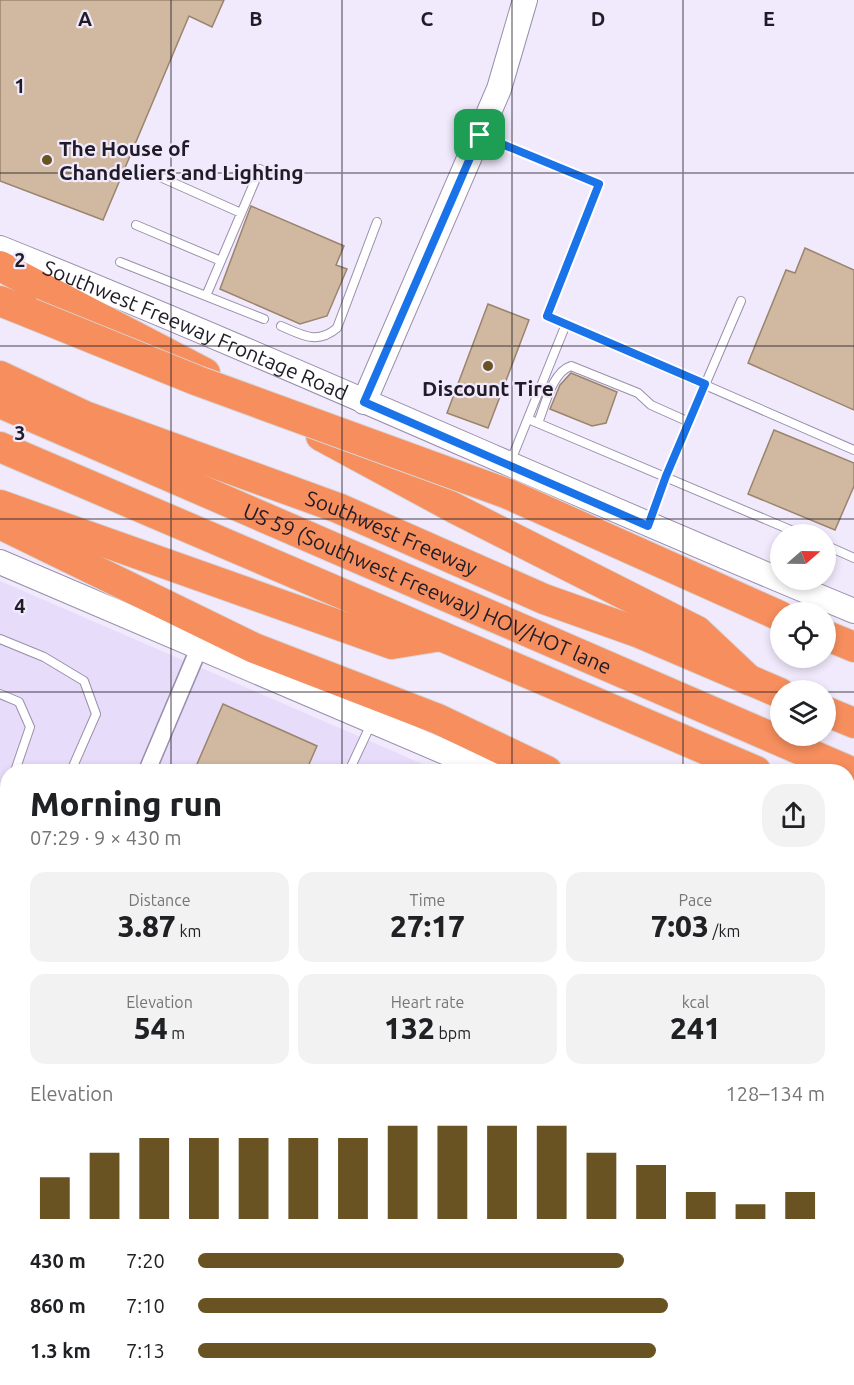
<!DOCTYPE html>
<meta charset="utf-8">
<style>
body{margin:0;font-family:Ubuntu,sans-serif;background:#f2f2f2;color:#202124;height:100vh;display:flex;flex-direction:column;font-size:22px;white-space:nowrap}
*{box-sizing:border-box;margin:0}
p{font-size:20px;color:#757577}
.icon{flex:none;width:33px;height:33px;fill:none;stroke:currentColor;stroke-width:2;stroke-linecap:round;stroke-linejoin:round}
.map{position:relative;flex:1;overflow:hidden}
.side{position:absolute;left:0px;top:764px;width:855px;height:622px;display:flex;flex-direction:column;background:#fff;border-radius:24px 24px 0 0;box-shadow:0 3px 9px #0003}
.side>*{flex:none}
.needle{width:39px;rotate:70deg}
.buttons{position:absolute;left:770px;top:524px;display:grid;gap:12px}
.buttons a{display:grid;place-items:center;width:66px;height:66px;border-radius:50%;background:#fff;box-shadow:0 3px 9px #0003;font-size:30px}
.pin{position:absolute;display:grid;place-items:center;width:51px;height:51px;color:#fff;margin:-26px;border-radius:12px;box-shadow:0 3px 9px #0006}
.round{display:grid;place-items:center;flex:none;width:63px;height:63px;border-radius:24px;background:#f2f2f2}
.head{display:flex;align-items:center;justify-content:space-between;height:102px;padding:0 30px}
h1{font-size:33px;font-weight:800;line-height:45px}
.stats{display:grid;grid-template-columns:repeat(3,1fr);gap:9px;height:102px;padding:6px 30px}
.stats div{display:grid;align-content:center;border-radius:15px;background:#f2f2f2;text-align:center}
.stats b{font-size:30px;font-weight:800}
.stats small{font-size:16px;font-weight:400}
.stats p{font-size:16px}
.chart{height:168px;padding:12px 30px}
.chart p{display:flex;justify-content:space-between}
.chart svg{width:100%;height:108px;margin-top:6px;stroke:#6a5323;stroke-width:6}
ul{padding:0 30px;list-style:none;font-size:20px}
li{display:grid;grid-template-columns:96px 72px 1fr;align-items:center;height:45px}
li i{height:15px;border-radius:8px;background:#6a5323}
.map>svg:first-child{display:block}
.built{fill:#e7dcfa}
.water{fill:#4ca7e3}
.building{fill:#d0b9a0;stroke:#9b846d;stroke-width:1.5}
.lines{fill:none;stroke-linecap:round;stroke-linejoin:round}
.lane-casing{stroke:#9a8fab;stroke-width:10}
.street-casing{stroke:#9a8fab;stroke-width:19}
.secondary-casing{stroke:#9a8fab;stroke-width:26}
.highway-casing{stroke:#d7d6d8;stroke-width:32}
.lane{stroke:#fff;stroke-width:8}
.street{stroke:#fff;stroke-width:16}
.secondary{stroke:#fff;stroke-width:24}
.highway{stroke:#f68e5e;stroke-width:30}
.highway-bridge-casing{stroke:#d7d6d8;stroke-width:32;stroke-linecap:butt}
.highway-bridge{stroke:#f68e5e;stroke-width:30}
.route-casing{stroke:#fff;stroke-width:12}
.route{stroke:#1a73e8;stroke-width:8}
.grid{fill:none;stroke:#201c27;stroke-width:1.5;stroke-opacity:0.55}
.poi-dot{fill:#6a5323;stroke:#f1eafd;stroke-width:2}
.labels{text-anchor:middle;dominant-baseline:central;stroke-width:4.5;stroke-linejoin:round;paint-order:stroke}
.poi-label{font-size:21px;font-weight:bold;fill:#201c27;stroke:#f1eafd;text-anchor:start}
.street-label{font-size:21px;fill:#201c27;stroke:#f1eafd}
.grid-label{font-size:20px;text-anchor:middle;font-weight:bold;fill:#201c27;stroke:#f1eafd;stroke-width:4.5;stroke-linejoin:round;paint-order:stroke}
</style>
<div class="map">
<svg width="854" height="1385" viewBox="0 0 854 1385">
<rect width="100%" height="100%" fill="#f1eafd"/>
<path class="built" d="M0,581L439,771H8V1378H848V948L854,951V1385H0Z"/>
<path class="water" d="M658,1379V1378L775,1379V1385H658Z"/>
<path class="building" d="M0,0H224L212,27L189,16L103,220L0,181Z
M251,206L344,246L336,265L347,269L327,316L300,324L220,289Z
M805,248L854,270V410L748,363L786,270L795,273Z
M488,304L529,320L488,428L447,413Z
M571,373L617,392L606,423L592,426L550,409L560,385Z
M774,430L854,463V486L835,530L748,494Z
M223,704L317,746L306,771H194Z"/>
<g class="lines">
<defs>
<path id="lane" d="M481,135L599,184L547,316L854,450
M158,176L241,213
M136,225L221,261
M120,262L264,319
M206,296L260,169
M281,326C302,335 317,345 337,328L377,222
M528,419L800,534
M538,423C545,406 552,372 571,366L638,393L651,405L689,422
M510,463L566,324
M649,523L666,476L741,301
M825,545L854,558
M0,639L44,657L84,681L96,714L71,771
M0,694L19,702L30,727L15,771
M349,771L371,724
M0,808L8,790
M0,930L8,912
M0,1238L8,1231
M77,1378L79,1385
M140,1378L141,1385"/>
<path id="street" d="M147,771L199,648
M0,1098L8,1085
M472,1378L473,1385"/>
<g id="secondary">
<path id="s1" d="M0,248C287,363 568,493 854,611"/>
<path d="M364,402L499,89L525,0"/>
<path d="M0,562L489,771"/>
</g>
<g id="highway">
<path d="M0,266L205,373"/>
<path d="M0,301L30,313"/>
<path id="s2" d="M0,376L85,416L338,508L544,599L637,632L780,693"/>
<path id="s3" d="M0,403L854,773"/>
<path d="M321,436L454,508L697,631L749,680"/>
<path d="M0,447L756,771"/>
<path d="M508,494L780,616"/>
<path d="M0,505L392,644L441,636"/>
<path d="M0,524L254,648L438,719L547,771"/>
<path d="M825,635L854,647"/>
<path d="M825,711L854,723"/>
<path d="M848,810L854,813"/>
<path d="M848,912L854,916"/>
</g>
</defs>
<use href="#lane" class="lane-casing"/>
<use href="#street" class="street-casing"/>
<use href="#secondary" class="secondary-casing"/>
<use href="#highway" class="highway-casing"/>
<use href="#lane" class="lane"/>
<use href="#street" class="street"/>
<use href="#secondary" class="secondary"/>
<use href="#highway" class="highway"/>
<defs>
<path id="highway-bridge" d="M30,313L198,381L508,494"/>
</defs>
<use href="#highway-bridge" class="highway-bridge-casing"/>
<use href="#highway-bridge" class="highway-bridge"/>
</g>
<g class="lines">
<defs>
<path id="route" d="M480,135L599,184L547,316L705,384L666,476L648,526L364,402Z"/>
</defs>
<use href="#route" class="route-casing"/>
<use href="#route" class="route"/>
</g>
<path class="grid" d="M171,0V771M342,0V771M512,0V771M683,0V771M0,173H854M0,346H854M0,519H854M0,692H780M825,692H854M0,866H8M848,866H854M0,1039H8M848,1039H854M0,1212H8M848,1212H854M171,1378V1385M342,1378V1385M512,1378V1385M683,1378V1385"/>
<g class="poi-dot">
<circle cx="47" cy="160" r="6"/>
<circle cx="488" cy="366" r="6"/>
</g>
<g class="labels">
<g class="poi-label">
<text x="59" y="148">The House of<tspan x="59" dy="24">Chandeliers and Lighting</tspan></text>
<text x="488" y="388" text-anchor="middle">Discount Tire</text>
</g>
<g class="street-label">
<text stroke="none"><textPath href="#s1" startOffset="212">Southwest Freeway Frontage Road</textPath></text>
<text stroke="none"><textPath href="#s2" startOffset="422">Southwest Freeway</textPath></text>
<text stroke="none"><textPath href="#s3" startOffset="466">US 59 (Southwest Freeway) HOV/HOT lane</textPath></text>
</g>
</g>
<g class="grid-label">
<text x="85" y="26">A</text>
<text x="256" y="26">B</text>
<text x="427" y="26">C</text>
<text x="598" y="26">D</text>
<text x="769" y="26">E</text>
<text x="20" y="93">1</text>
<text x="20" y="267">2</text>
<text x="20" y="440">3</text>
<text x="20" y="613">4</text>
</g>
</svg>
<div class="buttons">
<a><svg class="needle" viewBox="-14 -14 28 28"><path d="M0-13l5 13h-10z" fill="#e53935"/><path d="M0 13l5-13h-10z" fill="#757577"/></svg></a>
<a><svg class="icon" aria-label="locate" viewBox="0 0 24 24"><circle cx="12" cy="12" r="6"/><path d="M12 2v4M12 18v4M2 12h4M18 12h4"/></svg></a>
<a><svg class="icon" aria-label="layers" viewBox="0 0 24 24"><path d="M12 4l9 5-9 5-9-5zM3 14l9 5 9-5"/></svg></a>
</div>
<div class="pin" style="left:480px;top:135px;background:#1e9e55"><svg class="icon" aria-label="arrive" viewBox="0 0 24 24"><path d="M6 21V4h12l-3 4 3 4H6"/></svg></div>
<section class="side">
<div class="head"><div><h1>Morning run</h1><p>07:29 · 9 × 430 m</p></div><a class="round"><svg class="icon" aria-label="share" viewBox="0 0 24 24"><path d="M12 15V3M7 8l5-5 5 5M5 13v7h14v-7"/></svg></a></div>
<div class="stats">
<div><p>Distance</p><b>3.87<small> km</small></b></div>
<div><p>Time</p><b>27:17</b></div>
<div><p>Pace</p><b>7:03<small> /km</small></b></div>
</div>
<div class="stats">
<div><p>Elevation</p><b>54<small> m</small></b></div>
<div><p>Heart rate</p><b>132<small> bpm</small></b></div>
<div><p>kcal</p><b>241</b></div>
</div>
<div class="chart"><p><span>Elevation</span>128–134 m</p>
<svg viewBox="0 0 160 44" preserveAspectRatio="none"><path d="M5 44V27M15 44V17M25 44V11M35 44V11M45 44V11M55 44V11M65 44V11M75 44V6M85 44V6M95 44V6M105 44V6M115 44V17M125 44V22M135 44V33M145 44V38M155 44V33"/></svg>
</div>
<ul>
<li><b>430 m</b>7:20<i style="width:68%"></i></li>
<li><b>860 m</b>7:10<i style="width:75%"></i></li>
<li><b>1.3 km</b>7:13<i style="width:73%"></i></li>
</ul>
</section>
</div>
